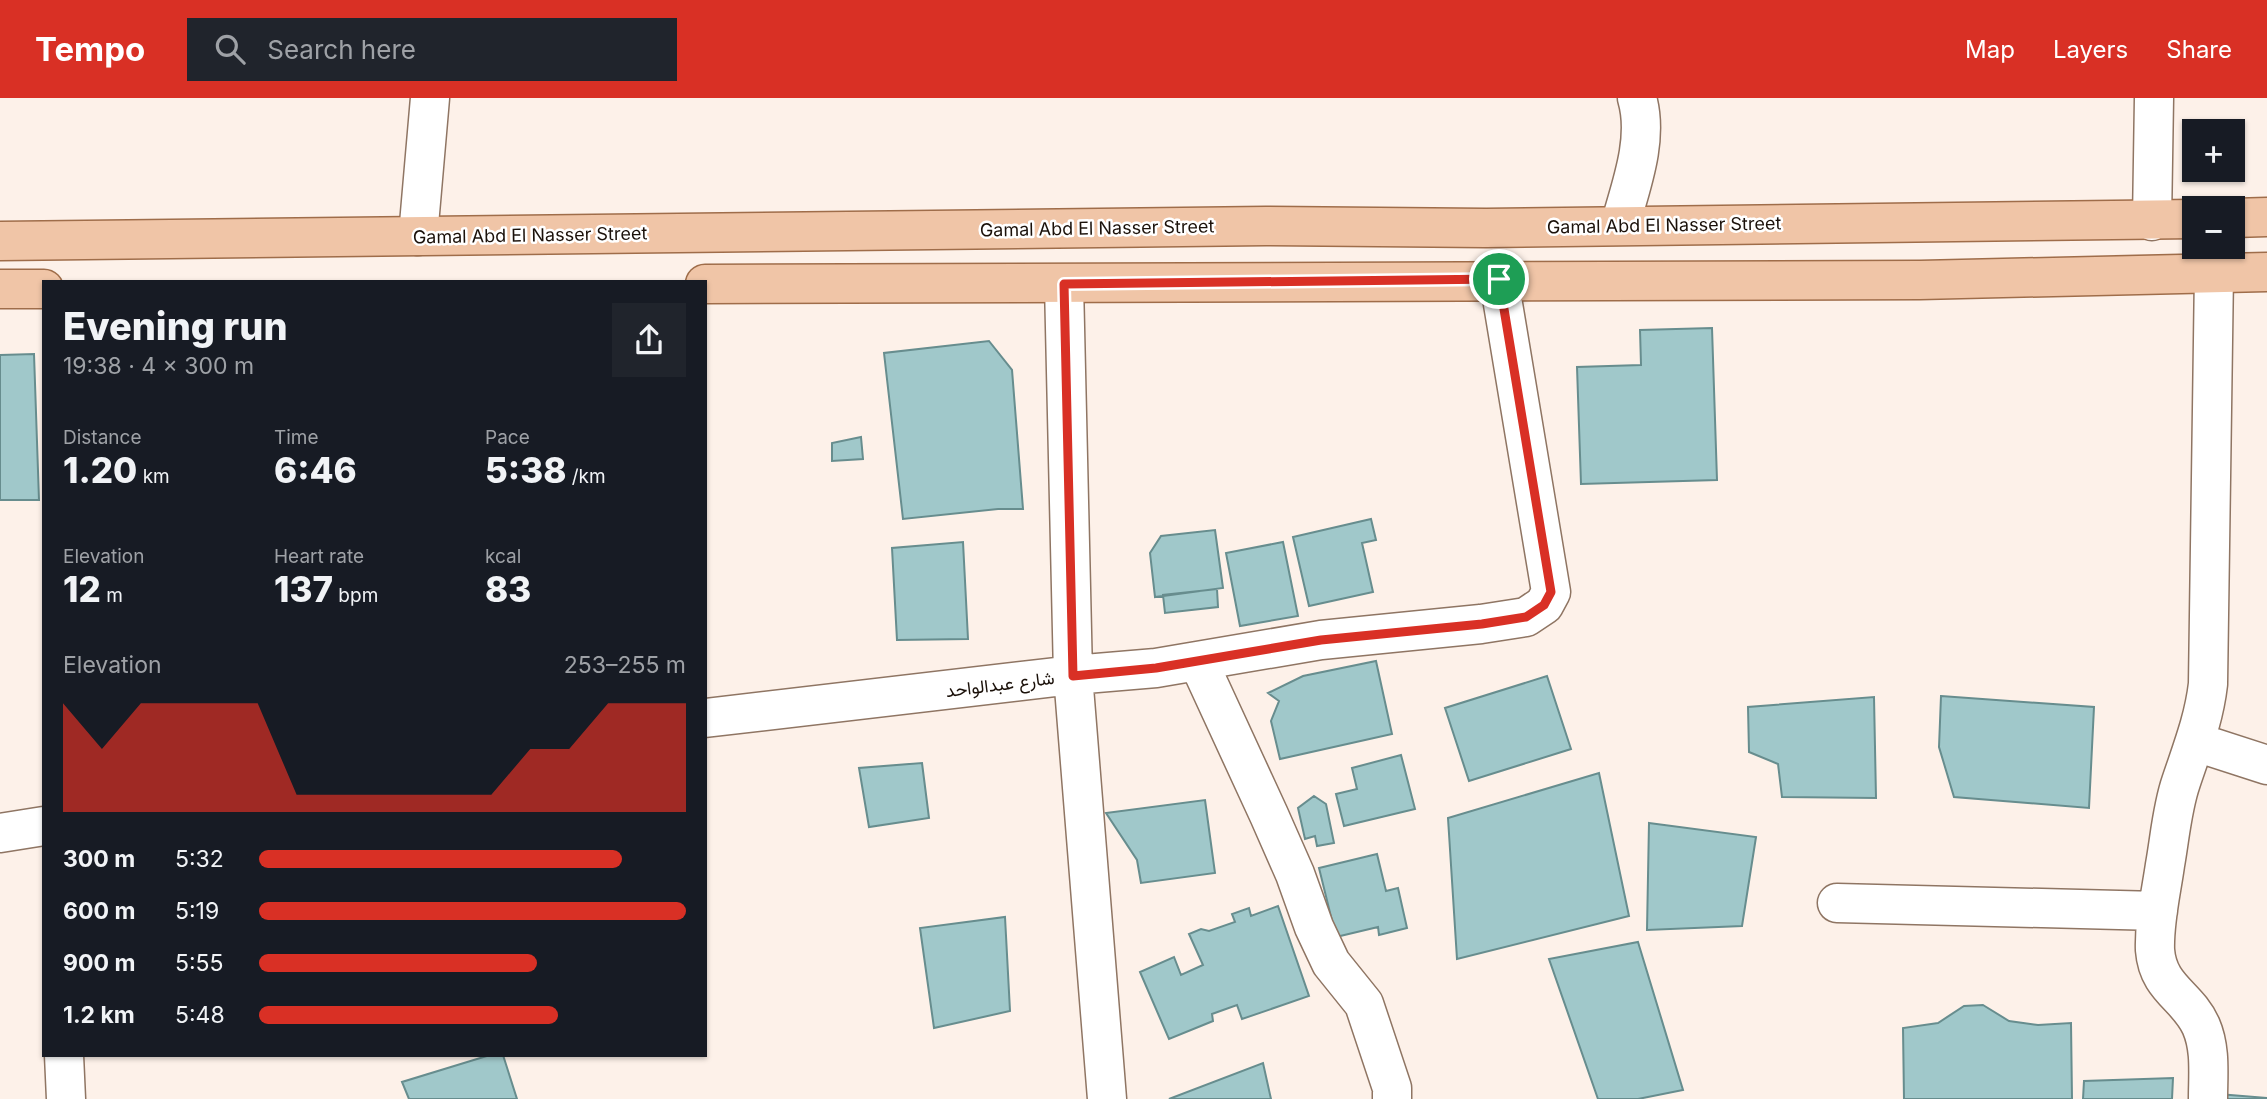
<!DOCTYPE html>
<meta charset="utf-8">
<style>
body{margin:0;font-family:Inter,Vazirmatn,sans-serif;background:#20242c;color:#f1f3f6;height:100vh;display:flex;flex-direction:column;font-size:26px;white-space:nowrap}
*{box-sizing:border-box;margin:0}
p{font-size:23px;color:#9ea1a6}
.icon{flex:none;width:38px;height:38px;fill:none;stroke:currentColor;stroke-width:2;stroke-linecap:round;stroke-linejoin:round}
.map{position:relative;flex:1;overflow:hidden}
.side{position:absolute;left:42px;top:182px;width:665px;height:777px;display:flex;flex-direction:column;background:#171b24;border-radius:0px;box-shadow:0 2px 5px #0004}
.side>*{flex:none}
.tools{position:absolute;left:2182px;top:21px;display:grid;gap:14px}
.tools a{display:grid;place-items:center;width:63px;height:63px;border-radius:0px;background:#171b24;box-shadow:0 2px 5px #0004;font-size:35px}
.pin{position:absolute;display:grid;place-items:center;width:60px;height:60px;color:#fff;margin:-30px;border:4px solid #fff;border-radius:50%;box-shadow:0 2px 7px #0007}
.round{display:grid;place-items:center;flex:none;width:74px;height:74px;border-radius:0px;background:#20242c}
.overview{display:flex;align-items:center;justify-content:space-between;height:119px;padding:0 21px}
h1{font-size:38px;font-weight:800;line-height:52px}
.figures{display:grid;grid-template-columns:repeat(3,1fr);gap:10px;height:119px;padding:7px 21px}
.figures div{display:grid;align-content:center}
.figures b{font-size:35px;font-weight:800}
.figures small{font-size:19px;font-weight:400}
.figures p{font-size:19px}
.chart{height:196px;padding:14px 21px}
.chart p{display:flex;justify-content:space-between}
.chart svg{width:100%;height:126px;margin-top:7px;fill:#d93025;opacity:.7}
ul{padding:0 21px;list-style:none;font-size:23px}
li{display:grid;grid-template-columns:112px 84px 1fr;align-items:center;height:52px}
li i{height:18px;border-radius:9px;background:#d93025}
header{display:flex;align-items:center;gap:42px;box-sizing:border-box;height:98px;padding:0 35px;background:#d93025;color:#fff}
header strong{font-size:33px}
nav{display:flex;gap:38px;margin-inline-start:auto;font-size:24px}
.search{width:490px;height:63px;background:#20242c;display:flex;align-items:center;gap:18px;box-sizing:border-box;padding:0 24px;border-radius:0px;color:#9ea1a6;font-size:26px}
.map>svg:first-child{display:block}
.building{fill:#a0c8ca;stroke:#678d8e;stroke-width:2}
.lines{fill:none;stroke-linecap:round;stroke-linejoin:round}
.street-casing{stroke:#8f7563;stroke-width:41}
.primary-casing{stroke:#9f6d4a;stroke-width:41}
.street{stroke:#fff;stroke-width:38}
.primary{stroke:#f0c5a7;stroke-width:38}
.route-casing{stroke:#fff;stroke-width:14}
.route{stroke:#d93025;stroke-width:9}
.labels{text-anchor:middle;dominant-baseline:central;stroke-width:5;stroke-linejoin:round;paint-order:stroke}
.street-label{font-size:18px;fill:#1b110a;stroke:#fff}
</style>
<header>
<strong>Tempo</strong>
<div class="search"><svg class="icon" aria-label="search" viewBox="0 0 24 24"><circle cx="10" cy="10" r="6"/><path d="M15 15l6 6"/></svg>Search here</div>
<nav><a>Map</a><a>Layers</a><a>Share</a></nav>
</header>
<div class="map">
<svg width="2267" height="1001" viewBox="0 0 2267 1001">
<rect width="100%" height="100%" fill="#fdf1e9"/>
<path class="building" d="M1712,230L1717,382L1581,386L1577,269L1641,267L1640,232Z
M989,243L1012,272L1023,411H998L903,421L884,255Z
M34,256L39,402H0V257Z
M861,339L863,361L832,363V345Z
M1371,421L1376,442L1362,445L1373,494L1309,508L1293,439Z
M1215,432L1223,490L1155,499L1150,455L1161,438Z
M963,444L968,541L897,542L892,450Z
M1283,444L1298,518L1240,528L1226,455Z
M1217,491L1218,509L1165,515L1163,497Z
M1376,563L1392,636L1280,661L1271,623L1279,603L1268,595L1303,578Z
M1547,578L1571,651L1469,683L1445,610Z
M1941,598L2094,609L2089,710L1954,699L1939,649Z
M1874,599L1876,700L1782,699L1778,666L1749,654L1748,609Z
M1401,657L1415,711L1344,728L1336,696L1357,691L1352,670Z
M922,665L929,720L869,729L859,670Z
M1599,675L1629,818L1457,861L1448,720Z
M1314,698L1326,706L1334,745L1317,748L1315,738L1305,741L1298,710Z
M1205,702L1215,775L1141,785L1137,762L1106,715Z
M1649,725L1756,739L1742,828L1647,832Z
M1377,756L1386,793L1398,790L1407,830L1379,837L1378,829L1336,839L1319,770Z
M1278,808L1309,898L1242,921L1237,907L1212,916L1213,923L1169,941L1140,874L1174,859L1181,877L1203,867L1189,836L1201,831L1209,833L1235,824L1232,816L1249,810L1251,818Z
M1005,819L1010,913L934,930L920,830Z
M1638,844L1683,992L1638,1001H1598L1549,861Z
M1983,907L2009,923L2038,927L2071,925L2072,1001H1904L1903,930L1938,925L1964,908Z
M490,957H503L517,1001H409L402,984Z
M1263,965L1271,1001H1169Z
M2173,980L2172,1001H2083L2084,983Z
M2218,996L2267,1000V1001H2219Z"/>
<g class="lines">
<defs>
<path id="street" d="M2152,123L2154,0
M1620,127C1631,88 1649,41 1637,0
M418,138L430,0
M1064,186L1073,577L1107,1001
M1198,563L1269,717L1295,776L1314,829L1331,865L1364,906L1392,990V1001
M705,620L1073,577L1156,570L1321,542L1481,526L1526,519L1544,507L1551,494L1499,182
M2196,644L2267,667
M0,735L44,728
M1837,805L2158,813
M64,957L66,1001
M2208,1001C2208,976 2211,951 2201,928C2187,897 2158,891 2155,852C2154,824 2161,795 2165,767C2170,739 2172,710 2181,684C2192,651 2204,621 2208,586L2214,174"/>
<path id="primary" d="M2233,120L2267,119
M0,143L1266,128L1486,130L2194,121
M705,186L1920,182L2267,174
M0,191H44"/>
</defs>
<use href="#street" class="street-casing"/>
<use href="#primary" class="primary-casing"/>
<use href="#street" class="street"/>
<use href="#primary" class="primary"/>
</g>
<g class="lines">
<defs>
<path id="route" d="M1499,181L1551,494L1544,507L1526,519L1482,526L1321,542L1156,570L1073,578L1064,186Z"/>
</defs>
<use href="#route" class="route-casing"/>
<use href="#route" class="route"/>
</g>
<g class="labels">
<g class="street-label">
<text transform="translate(1664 127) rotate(-1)">Gamal Abd El Nasser Street</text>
<text transform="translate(1097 130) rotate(-1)">Gamal Abd El Nasser Street</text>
<text transform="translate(530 137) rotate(-1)">Gamal Abd El Nasser Street</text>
<text transform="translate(1000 586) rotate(-7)">شارع عبدالواحد</text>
</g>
</g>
</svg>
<div class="tools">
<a>+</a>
<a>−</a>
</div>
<div class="pin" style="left:1499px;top:181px;background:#1e9e55"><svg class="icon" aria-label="arrive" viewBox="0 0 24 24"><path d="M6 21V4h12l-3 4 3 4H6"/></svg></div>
<section class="side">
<div class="overview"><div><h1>Evening run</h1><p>19:38 · 4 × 300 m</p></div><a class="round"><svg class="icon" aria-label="share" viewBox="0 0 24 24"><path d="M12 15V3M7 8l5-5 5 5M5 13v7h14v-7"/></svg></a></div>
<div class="figures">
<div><p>Distance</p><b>1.20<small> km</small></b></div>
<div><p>Time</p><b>6:46</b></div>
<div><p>Pace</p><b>5:38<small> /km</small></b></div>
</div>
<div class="figures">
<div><p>Elevation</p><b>12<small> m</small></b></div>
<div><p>Heart rate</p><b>137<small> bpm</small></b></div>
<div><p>kcal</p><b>83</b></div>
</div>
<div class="chart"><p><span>Elevation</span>253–255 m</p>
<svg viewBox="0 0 160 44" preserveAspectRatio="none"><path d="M0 44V6L10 22L20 6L30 6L40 6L50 6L60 38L70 38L80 38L90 38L100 38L110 38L120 22L130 22L140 6L150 6L160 6V44z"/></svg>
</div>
<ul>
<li><b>300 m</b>5:32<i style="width:85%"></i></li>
<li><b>600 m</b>5:19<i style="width:100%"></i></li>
<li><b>900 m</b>5:55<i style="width:65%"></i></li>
<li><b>1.2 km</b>5:48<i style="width:70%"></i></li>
</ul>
</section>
</div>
